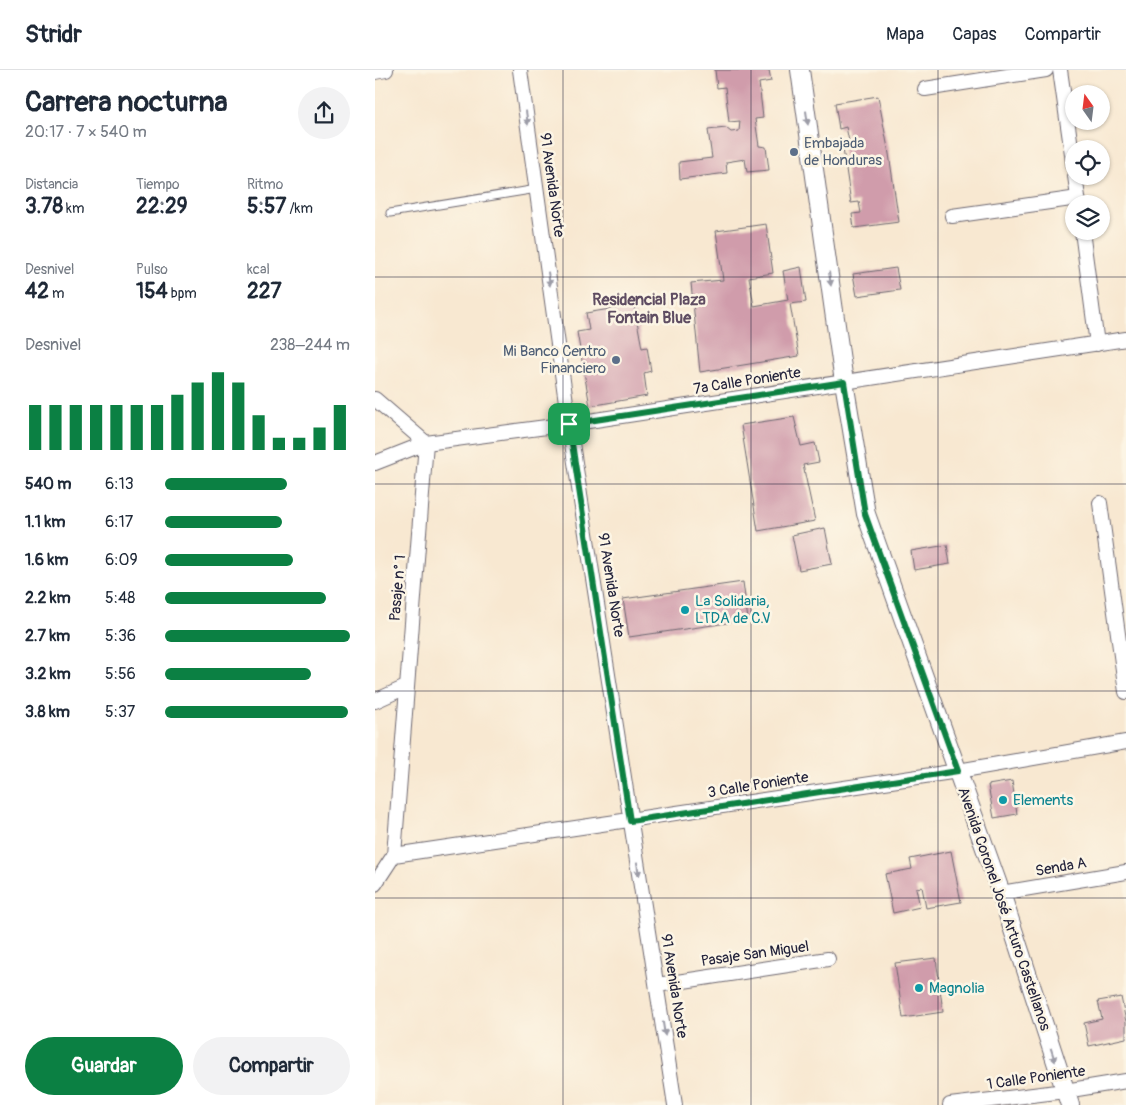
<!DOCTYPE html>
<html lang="es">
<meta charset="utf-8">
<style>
body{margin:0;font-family:Pangolin,sans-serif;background:#f2f2f3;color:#1f2937;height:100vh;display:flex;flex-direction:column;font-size:19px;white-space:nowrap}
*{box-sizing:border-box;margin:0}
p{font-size:16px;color:#747a83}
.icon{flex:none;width:28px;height:28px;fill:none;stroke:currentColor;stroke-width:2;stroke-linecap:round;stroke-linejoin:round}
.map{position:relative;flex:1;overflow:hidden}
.sheet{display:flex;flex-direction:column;background:#fff;width:375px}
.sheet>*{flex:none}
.needle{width:32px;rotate:346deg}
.buttons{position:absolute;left:690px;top:15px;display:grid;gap:10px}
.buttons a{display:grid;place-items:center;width:45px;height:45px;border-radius:50%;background:#fff;box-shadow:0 1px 4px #0004;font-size:25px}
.pin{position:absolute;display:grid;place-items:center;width:42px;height:42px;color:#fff;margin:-21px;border-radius:10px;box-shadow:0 2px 8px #0006}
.round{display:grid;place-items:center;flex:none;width:52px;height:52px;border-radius:26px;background:#f2f2f3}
.summary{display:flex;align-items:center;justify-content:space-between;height:85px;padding:0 25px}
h1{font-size:28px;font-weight:700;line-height:38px}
.stats{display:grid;grid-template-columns:repeat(3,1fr);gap:8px;height:85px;padding:5px 25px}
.stats div{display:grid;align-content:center}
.stats b{font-size:21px;font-weight:700}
.stats small{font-size:14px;font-weight:400}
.stats p{font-size:14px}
.chart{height:140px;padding:10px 25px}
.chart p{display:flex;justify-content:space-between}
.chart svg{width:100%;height:90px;margin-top:5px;stroke:#0b8043;stroke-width:6}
.primary-button{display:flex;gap:10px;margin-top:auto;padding:10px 25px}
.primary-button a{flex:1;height:58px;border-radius:30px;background:#0b8043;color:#fff;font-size:20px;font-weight:700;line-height:58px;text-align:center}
.primary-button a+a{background:#f2f2f3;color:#1f2937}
ul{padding:0 25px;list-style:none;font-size:16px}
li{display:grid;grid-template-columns:80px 60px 1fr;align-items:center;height:38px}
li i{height:12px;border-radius:6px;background:#0b8043}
header{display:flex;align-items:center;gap:30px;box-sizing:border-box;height:70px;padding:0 25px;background:#fff;border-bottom:1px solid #e0e1e3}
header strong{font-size:24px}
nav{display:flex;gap:28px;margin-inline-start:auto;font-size:18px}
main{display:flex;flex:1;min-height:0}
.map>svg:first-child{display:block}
.building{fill:#d09cab}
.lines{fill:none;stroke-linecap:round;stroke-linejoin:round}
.service-casing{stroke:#6d6770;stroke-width:9}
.minor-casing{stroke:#6d6770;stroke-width:16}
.tertiary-casing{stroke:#6d6770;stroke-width:20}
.service{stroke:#fff;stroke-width:7}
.minor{stroke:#fff;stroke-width:14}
.tertiary{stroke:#fff;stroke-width:18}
.oneway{fill:#9c9ca7}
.route-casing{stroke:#fff;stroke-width:10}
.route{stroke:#0b8043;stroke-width:6}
.grid{fill:none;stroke:#22223b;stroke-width:1;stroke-opacity:0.55}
.service-dot{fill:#5c6f8a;stroke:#fcf5e5;stroke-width:2}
.culture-dot{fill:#0f9aa8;stroke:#fcf5e5;stroke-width:2}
.labels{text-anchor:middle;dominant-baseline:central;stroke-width:5;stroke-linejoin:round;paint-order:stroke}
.service-label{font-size:15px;fill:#4e5e75;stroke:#fcf5e5;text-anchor:start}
.street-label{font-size:15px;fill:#22223b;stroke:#fcf5e5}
.culture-label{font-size:15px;fill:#0d838f;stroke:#fcf5e5;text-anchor:start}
.neighbourhood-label{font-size:16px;font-weight:bold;fill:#5f4d62;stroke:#fcf5e5}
</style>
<header>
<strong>Stridr</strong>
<nav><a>Mapa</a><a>Capas</a><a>Compartir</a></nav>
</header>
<main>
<section class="sheet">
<div class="summary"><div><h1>Carrera nocturna</h1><p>20:17 · 7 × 540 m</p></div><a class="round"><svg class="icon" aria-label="share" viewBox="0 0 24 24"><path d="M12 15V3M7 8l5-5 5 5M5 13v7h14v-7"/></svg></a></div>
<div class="stats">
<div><p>Distancia</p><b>3.78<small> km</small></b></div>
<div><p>Tiempo</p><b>22:29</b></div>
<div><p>Ritmo</p><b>5:57<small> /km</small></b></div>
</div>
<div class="stats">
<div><p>Desnivel</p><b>42<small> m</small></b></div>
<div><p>Pulso</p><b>154<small> bpm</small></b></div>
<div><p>kcal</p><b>227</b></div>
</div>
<div class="chart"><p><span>Desnivel</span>238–244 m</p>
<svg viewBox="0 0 160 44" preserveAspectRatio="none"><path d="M5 44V22M15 44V22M25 44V22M35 44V22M45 44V22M55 44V22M65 44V22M75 44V17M85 44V11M95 44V6M105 44V11M115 44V27M125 44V38M135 44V38M145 44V33M155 44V22"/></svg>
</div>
<ul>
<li><b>540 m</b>6:13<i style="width:66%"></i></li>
<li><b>1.1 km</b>6:17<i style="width:63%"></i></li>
<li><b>1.6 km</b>6:09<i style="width:69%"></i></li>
<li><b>2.2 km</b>5:48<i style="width:87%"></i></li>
<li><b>2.7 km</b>5:36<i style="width:100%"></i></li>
<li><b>3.2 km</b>5:56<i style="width:79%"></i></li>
<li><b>3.8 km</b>5:37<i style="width:99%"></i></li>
</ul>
<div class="primary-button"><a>Guardar</a><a>Compartir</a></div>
</section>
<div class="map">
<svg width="751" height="1035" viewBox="0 0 751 1035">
<rect width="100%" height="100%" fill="#fcf5e5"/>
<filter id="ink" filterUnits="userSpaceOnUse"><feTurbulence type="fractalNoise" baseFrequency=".02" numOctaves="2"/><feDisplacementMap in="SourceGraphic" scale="10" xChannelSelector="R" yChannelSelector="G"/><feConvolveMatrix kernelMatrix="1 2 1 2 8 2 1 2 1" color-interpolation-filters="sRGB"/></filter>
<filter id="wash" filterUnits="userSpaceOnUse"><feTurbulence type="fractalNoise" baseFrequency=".0096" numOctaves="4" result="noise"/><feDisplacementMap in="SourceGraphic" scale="20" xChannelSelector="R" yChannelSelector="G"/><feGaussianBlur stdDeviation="1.12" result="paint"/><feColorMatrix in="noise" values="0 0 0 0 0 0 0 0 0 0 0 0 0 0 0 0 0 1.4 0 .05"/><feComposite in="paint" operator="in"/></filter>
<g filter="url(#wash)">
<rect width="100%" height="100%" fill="#f8e8d1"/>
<g id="blocks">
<path class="building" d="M340,0H394L396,11L384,13L388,48L380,49L384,76L391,77L394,100L372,102L370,89L351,92L352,103L305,109L304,92L337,88L333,60L351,58L356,62L364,61L365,51L354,52L350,17L342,18Z
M503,26L514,84L524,152L479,158L477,144L486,143L484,132L476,133L467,72L474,71L471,57L464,59L460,33Z
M391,154L398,203L374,207L379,236L413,230L408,201L426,197L431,232L415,234L424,286L325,302L316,213L348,210L341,161Z
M521,198L525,220L482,226L478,204Z
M259,235L267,278L272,277L276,301L269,303L272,326L215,336L202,262L214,260L211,243Z
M419,347L426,376L440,373L444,392L428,395L440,451L383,461L366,355Z
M450,458L457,494L424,500L417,465Z
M572,475L575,494L539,500L536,481Z
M368,512L373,550L254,567L248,529Z
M637,711L642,744L619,748L613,715Z
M576,781L586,832L551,838L547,817L541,818L545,837L518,843L510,804L537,799L535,789Z
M561,888L568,942L528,948L520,893Z
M746,927L751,952V968L714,976L709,953L727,949L723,931Z"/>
</g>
</g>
<g filter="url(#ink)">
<use href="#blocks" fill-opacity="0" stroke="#6d6770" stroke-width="1"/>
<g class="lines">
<defs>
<path id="service" d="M15,143L162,119"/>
<path id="minor" d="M145,0L194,354L300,1035
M685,0L699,98
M0,2L11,0
M550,19L671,0
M700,106L704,134
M577,146L703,128
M707,161L722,274
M0,329L51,373
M0,393L51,373L194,354L751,269
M725,433L751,622
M0,631L31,617
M19,785L583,701L751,672
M0,814L19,785L51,373
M626,823L751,802
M282,915L453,889
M575,1035L690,1021L751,1011"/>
<path id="tertiary" d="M425,0L469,312L491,444L626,823L695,1035"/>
</defs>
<use href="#service" class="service-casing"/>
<use href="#minor" class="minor-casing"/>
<use href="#tertiary" class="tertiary-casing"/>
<use href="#service" class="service"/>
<use href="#minor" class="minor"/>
<use href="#tertiary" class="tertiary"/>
</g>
<defs><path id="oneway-solid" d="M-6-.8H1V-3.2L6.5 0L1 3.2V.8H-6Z" transform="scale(1.25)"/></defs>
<g class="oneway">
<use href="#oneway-solid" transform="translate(152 48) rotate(82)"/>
<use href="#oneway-solid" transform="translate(432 48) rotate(82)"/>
<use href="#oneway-solid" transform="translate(174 209) rotate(82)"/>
<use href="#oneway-solid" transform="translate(455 209) rotate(82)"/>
<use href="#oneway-solid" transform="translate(263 799) rotate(81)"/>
<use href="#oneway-solid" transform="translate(289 959) rotate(81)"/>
<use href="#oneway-solid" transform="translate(678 985) rotate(72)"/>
</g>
</g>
<g class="lines" filter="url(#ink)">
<defs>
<path id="route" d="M469,312L490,444L583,701L255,751L194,354Z"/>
</defs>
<use href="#route" class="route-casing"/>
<use href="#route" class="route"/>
</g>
<path class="grid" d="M188,0V1035M376,0V1035M563,0V1035M0,207H751M0,414H751M0,621H751M0,828H751"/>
<g class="service-dot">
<circle cx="419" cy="82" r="5"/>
<circle cx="241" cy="290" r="5"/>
</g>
<g class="culture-dot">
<circle cx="310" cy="540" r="5"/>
<circle cx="628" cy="730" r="5"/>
<circle cx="544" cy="918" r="5"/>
</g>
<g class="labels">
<g class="service-label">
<text x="429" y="73">Embajada<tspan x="429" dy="17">de Honduras</tspan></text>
<text x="231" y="281" text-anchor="end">Mi Banco Centro<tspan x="231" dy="17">Financiero</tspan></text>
</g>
<g class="street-label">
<text transform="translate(177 115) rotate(82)">91 Avenida Norte</text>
<text transform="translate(372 311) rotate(-9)">7a Calle Poniente</text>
<text transform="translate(236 515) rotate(81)">91 Avenida Norte</text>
<text transform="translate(23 518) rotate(-85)">Pasaje n° 1</text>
<text transform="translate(383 715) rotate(-9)">3 Calle Poniente</text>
<text transform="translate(686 797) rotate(-10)">Senda A</text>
<text transform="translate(629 839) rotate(71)">Avenida Coronel José Arturo Castellanos</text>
<text transform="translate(380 884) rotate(-8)">Pasaje San Miguel</text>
<text transform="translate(299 916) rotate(81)">91 Avenida Norte</text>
<text transform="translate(661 1008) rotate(-8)">1 Calle Poniente</text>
</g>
<g class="culture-label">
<text x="320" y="531">La Solidaria,<tspan x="320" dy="17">LTDA de C.V</tspan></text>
<text x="638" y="730">Elements</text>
<text x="554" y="918">Magnolia</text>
</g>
<g class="neighbourhood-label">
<text x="274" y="230">Residencial Plaza<tspan x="274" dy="18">Fontain Blue</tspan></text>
</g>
</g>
</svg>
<div class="buttons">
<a><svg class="needle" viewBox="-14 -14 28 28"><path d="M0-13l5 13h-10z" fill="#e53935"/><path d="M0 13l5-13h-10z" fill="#747a83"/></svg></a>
<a><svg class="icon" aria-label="locate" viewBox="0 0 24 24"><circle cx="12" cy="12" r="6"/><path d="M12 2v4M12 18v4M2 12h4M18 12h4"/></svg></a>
<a><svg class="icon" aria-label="layers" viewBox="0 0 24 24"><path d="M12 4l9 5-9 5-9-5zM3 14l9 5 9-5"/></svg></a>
</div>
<div class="pin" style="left:194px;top:354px;background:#1e9e55"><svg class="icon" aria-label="arrive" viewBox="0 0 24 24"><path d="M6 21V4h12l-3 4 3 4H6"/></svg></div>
</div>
</main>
